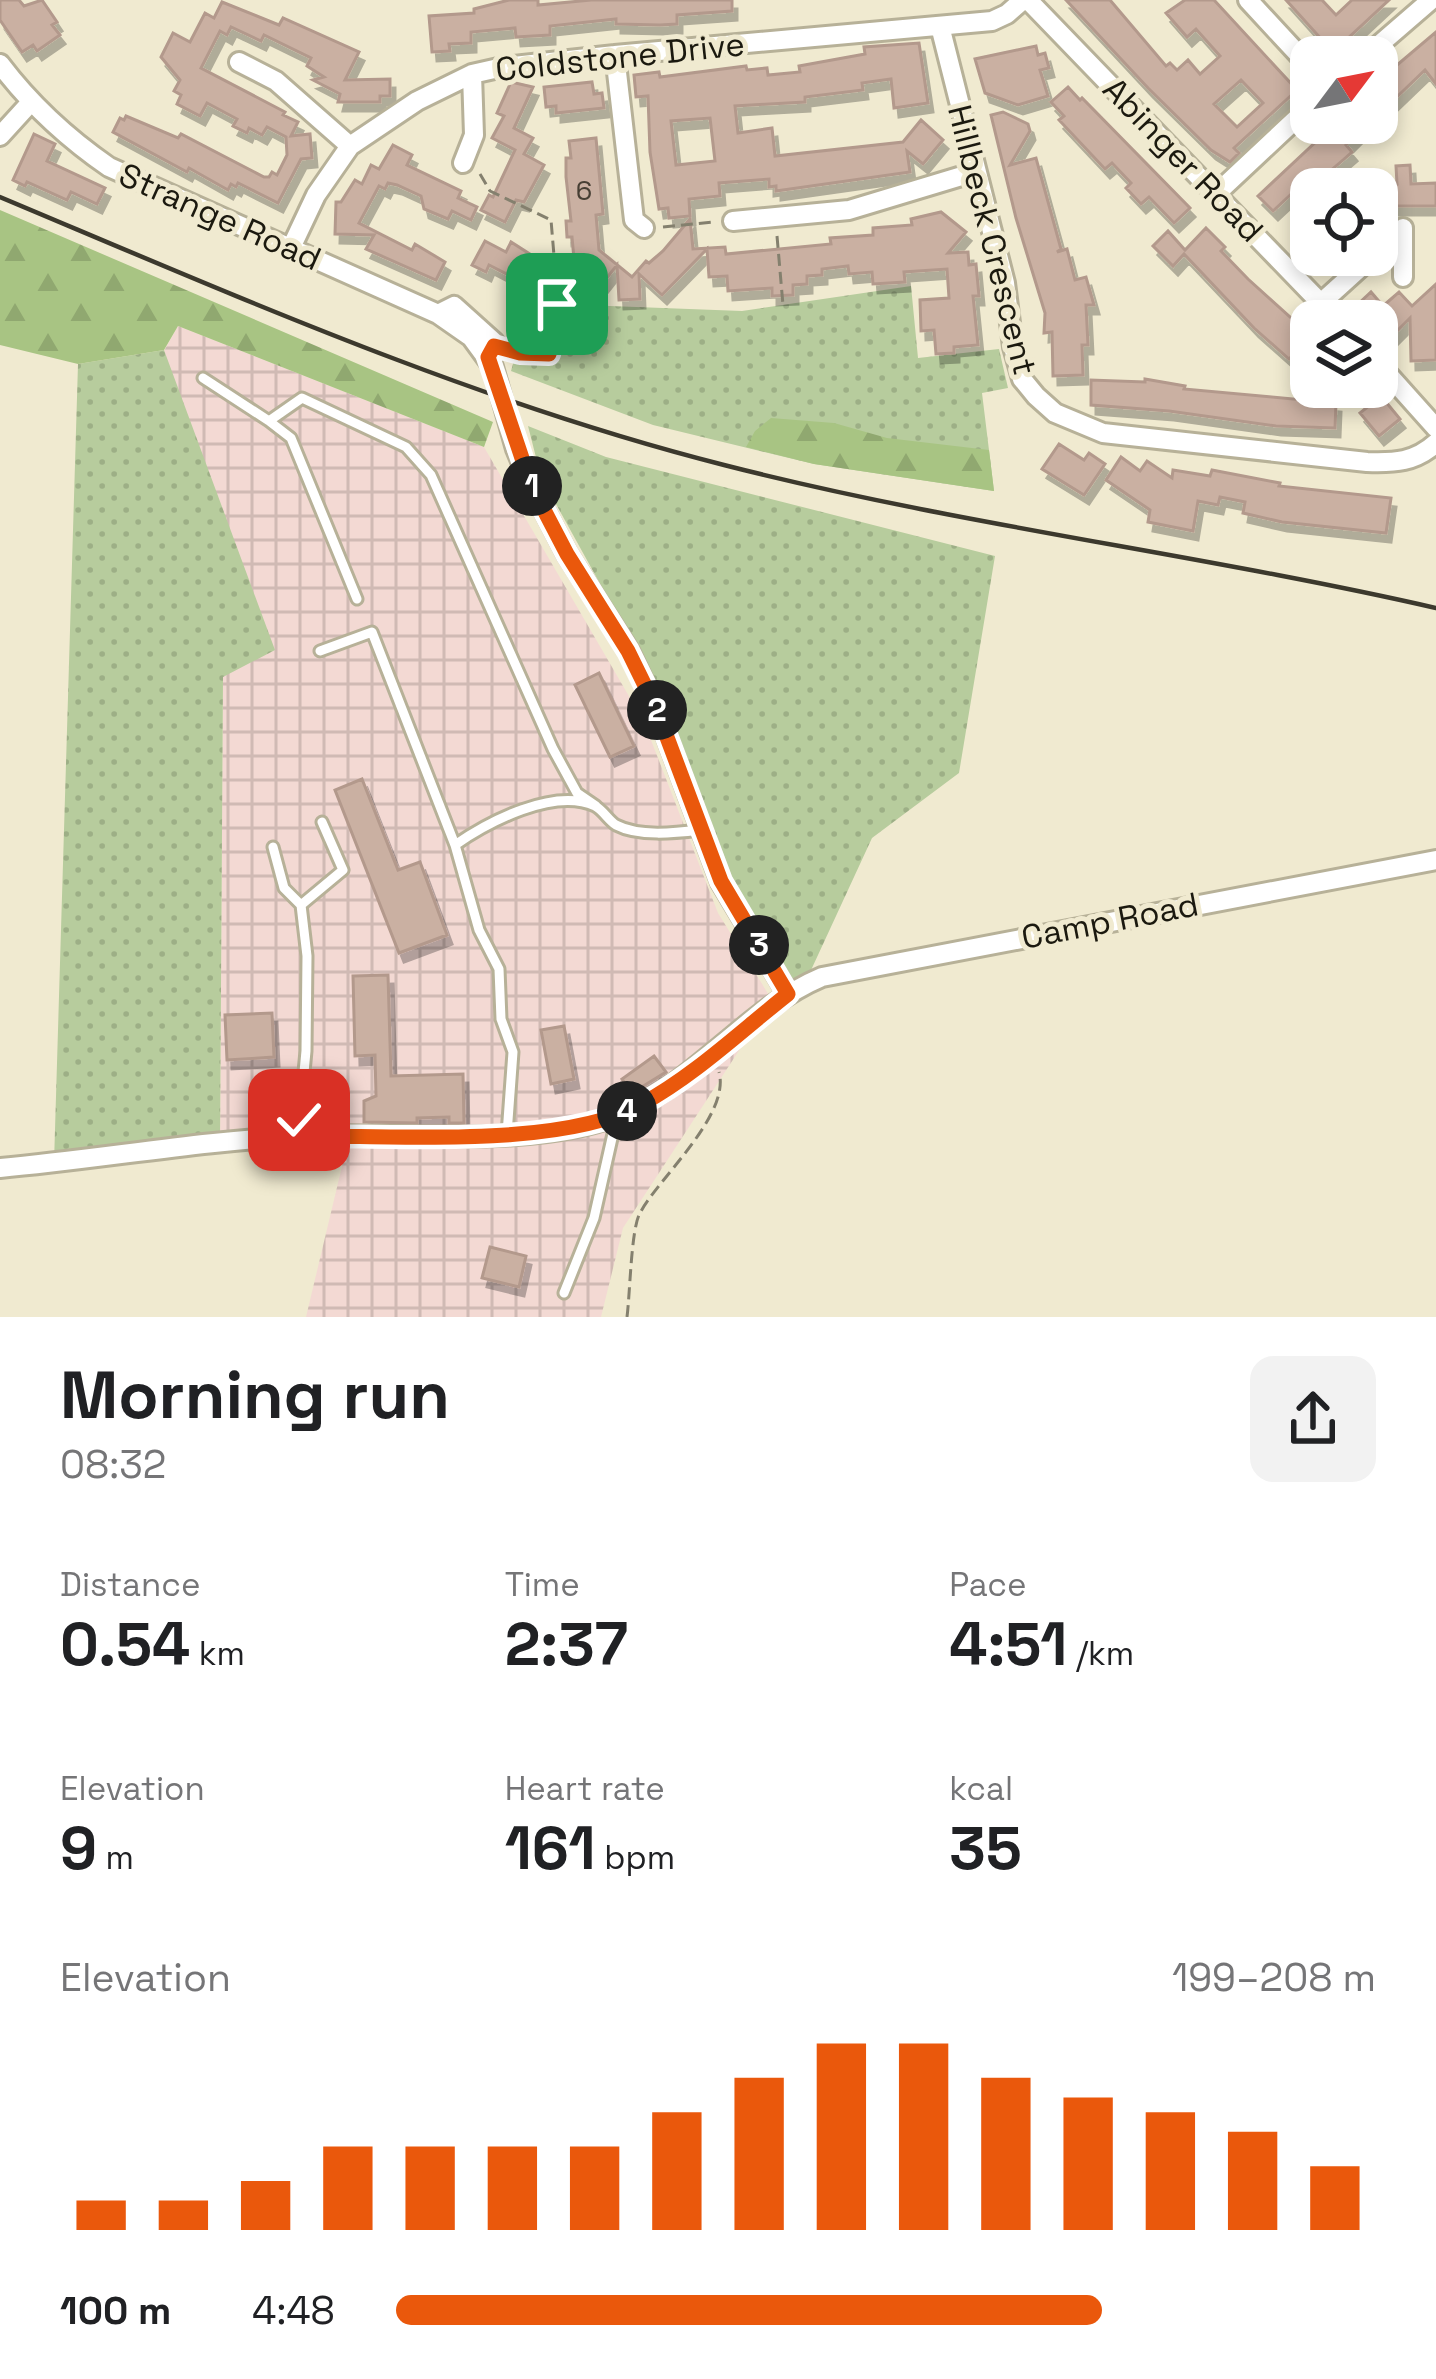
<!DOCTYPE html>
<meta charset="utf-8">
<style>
body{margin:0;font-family:"Space Grotesk",sans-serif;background:#f2f2f2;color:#202124;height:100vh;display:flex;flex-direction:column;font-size:45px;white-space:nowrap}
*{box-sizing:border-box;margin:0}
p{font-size:39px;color:#757577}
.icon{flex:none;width:66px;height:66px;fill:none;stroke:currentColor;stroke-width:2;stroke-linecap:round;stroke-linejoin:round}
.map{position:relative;height:1317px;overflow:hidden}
.drawer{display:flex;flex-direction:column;background:#fff;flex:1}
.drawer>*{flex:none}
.needle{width:78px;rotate:58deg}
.buttons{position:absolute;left:1290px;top:36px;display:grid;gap:24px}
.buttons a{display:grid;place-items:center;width:108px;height:108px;border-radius:24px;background:#fff;box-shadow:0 6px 18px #0003;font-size:60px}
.pin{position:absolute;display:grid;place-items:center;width:102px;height:102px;color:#fff;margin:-51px;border-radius:24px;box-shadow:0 6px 18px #0006}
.km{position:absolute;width:60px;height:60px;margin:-30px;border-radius:50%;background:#222;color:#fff;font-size:33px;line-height:60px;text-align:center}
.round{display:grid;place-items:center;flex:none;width:126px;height:126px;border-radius:24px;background:#f2f2f2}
.head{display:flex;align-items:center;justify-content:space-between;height:204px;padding:0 60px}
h1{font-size:66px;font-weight:600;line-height:90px}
.stats{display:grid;grid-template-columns:repeat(3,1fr);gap:18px;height:204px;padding:12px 60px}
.stats div{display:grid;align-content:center}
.stats b{font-size:60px;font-weight:600}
.stats small{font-size:33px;font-weight:400}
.stats p{font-size:33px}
.chart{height:336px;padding:24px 60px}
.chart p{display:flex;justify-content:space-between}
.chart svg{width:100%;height:216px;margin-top:12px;stroke:#ea580c;stroke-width:6}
ul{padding:0 60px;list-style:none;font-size:39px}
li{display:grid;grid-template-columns:192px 144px 1fr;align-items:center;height:90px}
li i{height:30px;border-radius:15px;background:#ea580c}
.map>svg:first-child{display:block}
.industrial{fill:url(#industrial-grid)}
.grass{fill:url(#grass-dots)}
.forest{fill:url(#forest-firs)}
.building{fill:#cab0a2;stroke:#b3998c;stroke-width:3;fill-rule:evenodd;filter:url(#shadow)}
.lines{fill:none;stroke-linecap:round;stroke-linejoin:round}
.lane-casing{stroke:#b7b198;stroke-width:15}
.street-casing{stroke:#b7b198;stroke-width:24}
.path{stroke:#84806e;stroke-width:3;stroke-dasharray:12 6;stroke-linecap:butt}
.lane{stroke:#fff;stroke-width:9}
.street{stroke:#fff;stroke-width:18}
.rail{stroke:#3c392d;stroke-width:4.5}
.route-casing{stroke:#fff;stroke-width:24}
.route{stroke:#ea580c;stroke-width:15}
.labels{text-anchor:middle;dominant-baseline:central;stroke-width:10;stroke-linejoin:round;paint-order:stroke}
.number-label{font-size:27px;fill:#473f34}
.street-label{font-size:33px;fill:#1b190f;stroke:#f0ead0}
</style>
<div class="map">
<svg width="1436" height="1317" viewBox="0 0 1436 1317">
<defs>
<pattern id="industrial-grid" width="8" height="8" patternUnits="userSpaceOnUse" patternTransform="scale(3)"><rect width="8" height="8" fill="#f3d9d3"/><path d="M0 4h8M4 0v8" fill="none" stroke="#d0bab4"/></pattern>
<pattern id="grass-dots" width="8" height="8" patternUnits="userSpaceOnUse" patternTransform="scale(3)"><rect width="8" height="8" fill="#b7cc9d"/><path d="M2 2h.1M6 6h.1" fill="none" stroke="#9daf86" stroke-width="1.8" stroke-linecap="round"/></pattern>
<pattern id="forest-firs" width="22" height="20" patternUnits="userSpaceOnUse" patternTransform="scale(3)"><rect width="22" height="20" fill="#a8c483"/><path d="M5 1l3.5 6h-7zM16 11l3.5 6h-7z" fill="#90a870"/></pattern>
<filter id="shadow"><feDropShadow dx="5" dy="9" stdDeviation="0" flood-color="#0004"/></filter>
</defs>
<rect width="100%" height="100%" fill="#f0ead0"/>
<path class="industrial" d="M178,326L484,447L644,722L718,913L772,1000L623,1228L601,1317H306L349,1137L220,1144L223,676L164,351Z"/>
<path class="grass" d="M911,286L918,358L999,349L1008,388L982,393L994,491L814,464L653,425L511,371L519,343L531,346L557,304L742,311Z
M164,350L275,650L223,677L220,1144L54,1163L78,364Z
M528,426L606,457L995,556L959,773L872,838L800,994L745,911L666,703L541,477Z"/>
<path class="forest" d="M0,210L493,422L484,447L178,326L164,350L78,364L0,345Z
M771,418L834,423L887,438L989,450L994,491L814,464L746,447L755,431Z"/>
<path class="building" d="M0,0H19L24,6L42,0L57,22L52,25L60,35L37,51L33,45L22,52L0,20Z
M509,0H538V5L591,0H732V11L677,15V24L660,25L616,24V19L550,26V35L516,37L515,28L471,32V43L449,44L450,51L432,52L429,16L474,13V9Z
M1066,0H1110L1166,66L1170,63L1177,70L1188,60L1200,74L1220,56L1196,29L1187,37L1166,13L1185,0H1214L1297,90L1234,148L1239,153L1230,162L1211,150L1148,88ZM1241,80L1263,103L1237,127L1214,104Z
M1286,0H1322L1336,15L1352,0H1389L1333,52Z
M222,2L279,25L283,18L359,52L345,80L390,79V96H380V102H338L340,94L313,80L324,77L307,66L311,58L264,35L261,41L231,27L227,35L220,31L201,68L285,112L283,115L298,122L291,136L310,134L312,158L301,159L278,203L238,183L236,187L231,184L228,190L189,168L187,172L113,132L120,118L124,120L126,116L178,138L181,134L264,177H269L272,172L277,175L287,155L286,137L267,127L262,135L249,128L247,133L233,126L237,119L207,103L200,116L177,104L181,95L174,91L180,80L161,57L173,33L190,42L205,13L214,18Z
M1436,32V84L1425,70L1377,116V82Z
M919,43L928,103L894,108L891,79L862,83L863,90L805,97V102L735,106L738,133L772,128L775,156L903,142L921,120L943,140L923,164L907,151L910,172L776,191V186L769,187V179L719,183L720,196L689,199L690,216L669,218L668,208L659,209L650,152L648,96L636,97L634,75L659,72L660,77L746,66L747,70L767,68L768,75L800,72L799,66L865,54L864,47ZM710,118L715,161L676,165L671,121Z
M1036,46L1038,55L1045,53L1049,68L1040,70L1048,96L1018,105L985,93L975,59Z
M511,82L533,87L514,128L533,138L524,154L544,165L524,202L516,200L505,222L481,210L489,195L493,197L515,150L492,138L504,116L497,113Z
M592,82L594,94L602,93L604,108L556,113V106L546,107L544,87Z
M1068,87L1080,100L1082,98L1190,208L1174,223L1149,197L1141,204L1126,188L1131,183L1112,163L1105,169L1059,120L1064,116L1051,102Z
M1003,112L1028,124L1030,131L1010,165L1036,158L1061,249L1057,252L1067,249L1075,280L1086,277L1094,305H1086L1088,345H1082L1083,375L1053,376L1052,332L1044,333L1045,313L1016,218L991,115Z
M1336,123H1368L1346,145L1352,152L1343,160L1308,190L1302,184L1273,211L1258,196Z
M34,134L55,144L47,161L105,188L97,204L71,192L67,200L27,182L25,186L13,180Z
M596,138L603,214L596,215L599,250L632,277L646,261L649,263L663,251L690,219L693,249L725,247L726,254L831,244L830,238L873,235V228L912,225L911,219L941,212L966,232L948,253L968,252L969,265L976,264L979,296H973L978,345L954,347V353L936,354L934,330L921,331L920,300L949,298L947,269L904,272L905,282L873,284L872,272L849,274L848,266L822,269V275L807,276V284L793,285V295L772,296V288L728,291L727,276L709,277L707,249L662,295L639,274L640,299L619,300L617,265L598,289L575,270L572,237H567L566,221H571L566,177V158H571L569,141Z
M393,145L412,155L407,165L461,191L458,198L477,207L471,220L452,211L448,219L424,209L421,196L397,185L388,183L385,189L379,186L359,223L412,250L415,244L445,262L436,280L366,249L374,235L335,234L336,202H341L355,180L362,184L371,165L379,169Z
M1410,165L1411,184L1436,183V206H1382V185L1397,184L1396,166Z
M1206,228L1225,247L1221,251L1248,279L1311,336V371L1294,354L1289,359L1254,328L1184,254L1173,266L1153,246L1168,231L1185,250Z
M485,241L506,252L511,242L544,263L532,287L489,265L486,272L472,265Z
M1436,284V360L1411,361L1410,318L1392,336L1382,324L1377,329V321H1370L1356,306L1371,292L1383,306L1399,292L1412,306Z
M1145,379L1185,386L1184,389L1336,403L1335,428L1276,426L1169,411L1091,405V380L1145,382Z
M1381,396L1400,419L1379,436L1360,413Z
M1059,444L1084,460L1089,453L1105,464L1084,495L1042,469Z
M1121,457L1140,471L1147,461L1172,478L1173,470L1210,476L1212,470L1280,483L1279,486L1391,498L1386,533L1282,522L1243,513L1245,502L1220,497L1218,505L1198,501L1193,531L1148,522L1150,510L1106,480Z
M599,673L634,746L610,757L575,685Z
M362,779L398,870L420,862L447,935L399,953L335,790Z
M388,975L391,1076L463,1074L464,1123H449V1117L417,1118V1123L364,1122V1101L376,1096L375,1055L355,1056L353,976Z
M272,1013L274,1057L227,1060L225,1015Z
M564,1026L574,1079L551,1084L541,1030Z
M654,1056L666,1072L632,1093L622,1079Z
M490,1247L526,1256L519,1287L482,1278Z"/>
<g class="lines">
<defs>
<path id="lane" d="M203,378L269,421L302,398L406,447L431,475L553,749L577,793L596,806
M269,421L291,438L357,599
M320,651L372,632L455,845
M273,847L284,888L301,905L307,956L306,1051L298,1136
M301,905L343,870L322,822
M507,1134L513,1052L501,1019L499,969L479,930L455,845C488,822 554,787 595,806C603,810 608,820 616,825C639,837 675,833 700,830
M564,1293L594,1218L617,1116"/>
<path id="street" d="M1028,0L1338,321
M1248,0L1311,68
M940,26L1005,283L1013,347L1022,379L1036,396L1055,413L1103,433L1367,462C1395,463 1415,462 1436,443
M615,55L634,220L644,228
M1365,57L1431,0
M239,62L276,81L350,146
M0,64C31,105 67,138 109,167L438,314L471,337L493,367L516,449L531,485L567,554L629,651L656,708L721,882L788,994
M0,136L31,102
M463,163L474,135L472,74
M1216,194L1311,105
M733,221L849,210L975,172
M1403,228V277
M290,250L316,195L350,146L417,101L472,74L503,67L615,55L992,21L1007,14L1023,0
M1321,303L1374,255
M438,314L454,306L494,342L488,357
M1377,362L1436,428
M0,1168C100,1159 200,1141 300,1136C396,1131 530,1150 618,1115C695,1085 746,1009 822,977L1436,860"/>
</defs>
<use href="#lane" class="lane-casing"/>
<use href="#street" class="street-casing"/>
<path class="path" d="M480,174L490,191L551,220L559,315L549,354L513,351
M663,227L713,222
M777,236L783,305
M627,1317C630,1294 631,1233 639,1215C656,1180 731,1116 719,1072"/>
<use href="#lane" class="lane"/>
<use href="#street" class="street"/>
<path class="rail" d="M0,197C236,296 475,402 724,465C958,525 1200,554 1436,608"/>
</g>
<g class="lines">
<defs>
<path id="route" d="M299,1120L298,1136C393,1135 561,1149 642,1104C695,1075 741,1031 788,994L721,881L656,708L628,651L567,554L531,485L488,357L494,346L520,353L549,354L560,315L557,304"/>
</defs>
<use href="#route" class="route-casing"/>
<use href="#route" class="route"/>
</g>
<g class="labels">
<g class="number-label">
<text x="584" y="190">6</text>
</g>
<g class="street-label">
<text transform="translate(620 57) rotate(-6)">Coldstone Drive</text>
<text transform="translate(1183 160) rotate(46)">Abinger Road</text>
<text transform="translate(220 217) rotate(24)">Strange Road</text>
<text transform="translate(992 240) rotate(76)">Hillbeck Crescent</text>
<text transform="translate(1110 921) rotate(-11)">Camp Road</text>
</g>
</g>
</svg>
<div class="buttons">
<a><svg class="needle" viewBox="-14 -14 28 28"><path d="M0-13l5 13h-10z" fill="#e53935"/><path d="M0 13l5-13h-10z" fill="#757577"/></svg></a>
<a><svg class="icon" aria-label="locate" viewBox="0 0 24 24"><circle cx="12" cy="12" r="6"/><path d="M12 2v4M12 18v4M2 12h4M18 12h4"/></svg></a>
<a><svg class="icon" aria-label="layers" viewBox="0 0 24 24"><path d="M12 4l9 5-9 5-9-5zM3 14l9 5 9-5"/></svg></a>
</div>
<div class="pin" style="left:557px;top:304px;background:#1e9e55"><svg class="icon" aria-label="arrive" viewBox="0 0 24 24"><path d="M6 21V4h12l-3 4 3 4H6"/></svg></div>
<div class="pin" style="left:299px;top:1120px;background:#d93025"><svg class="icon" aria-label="check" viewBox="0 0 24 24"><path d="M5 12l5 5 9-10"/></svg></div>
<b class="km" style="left:532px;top:486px">1</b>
<b class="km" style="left:657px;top:710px">2</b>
<b class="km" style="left:759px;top:945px">3</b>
<b class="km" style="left:627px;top:1111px">4</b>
</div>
<section class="drawer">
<div class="head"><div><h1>Morning run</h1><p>08:32</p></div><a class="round"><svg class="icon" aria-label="share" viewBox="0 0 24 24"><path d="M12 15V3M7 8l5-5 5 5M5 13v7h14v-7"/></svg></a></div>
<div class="stats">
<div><p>Distance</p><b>0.54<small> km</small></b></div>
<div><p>Time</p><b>2:37</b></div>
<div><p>Pace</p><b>4:51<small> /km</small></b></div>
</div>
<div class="stats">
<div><p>Elevation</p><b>9<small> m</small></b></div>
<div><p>Heart rate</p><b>161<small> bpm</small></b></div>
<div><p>kcal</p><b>35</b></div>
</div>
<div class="chart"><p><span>Elevation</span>199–208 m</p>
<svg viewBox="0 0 160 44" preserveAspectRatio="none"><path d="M5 44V38M15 44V38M25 44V34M35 44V27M45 44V27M55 44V27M65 44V27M75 44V20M85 44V13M95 44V6M105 44V6M115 44V13M125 44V17M135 44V20M145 44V24M155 44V31"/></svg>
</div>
<ul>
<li><b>100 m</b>4:48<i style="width:72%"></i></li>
</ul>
</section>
